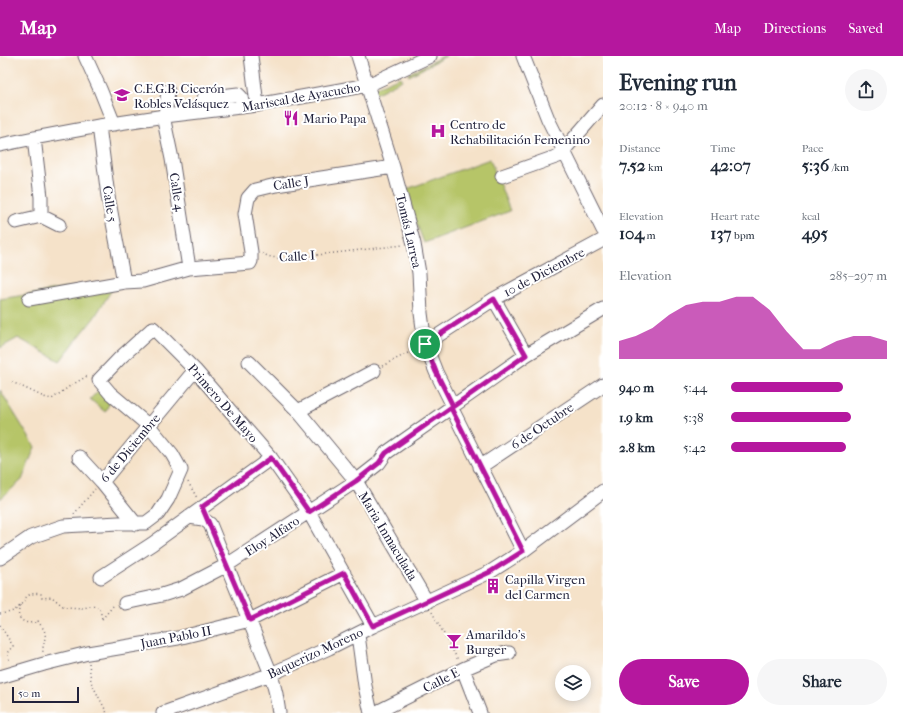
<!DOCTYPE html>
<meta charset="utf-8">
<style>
body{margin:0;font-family:"IM FELL French Canon",serif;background:#f6f6f7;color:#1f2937;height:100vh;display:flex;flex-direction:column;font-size:15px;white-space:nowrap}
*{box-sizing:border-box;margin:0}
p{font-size:13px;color:#747a83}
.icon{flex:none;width:22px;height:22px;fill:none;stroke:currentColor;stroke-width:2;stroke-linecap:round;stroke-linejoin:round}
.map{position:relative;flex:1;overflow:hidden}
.details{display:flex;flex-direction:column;background:#fff;width:300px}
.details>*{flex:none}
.buttons{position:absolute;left:555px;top:609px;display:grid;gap:8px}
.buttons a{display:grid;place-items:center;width:36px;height:36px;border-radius:50%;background:#fff;box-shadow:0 2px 10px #0003;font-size:20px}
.scale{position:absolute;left:12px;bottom:10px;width:67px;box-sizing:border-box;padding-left:4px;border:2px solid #22223b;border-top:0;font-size:11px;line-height:14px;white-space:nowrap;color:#22223b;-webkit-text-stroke:3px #fff;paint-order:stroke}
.pin{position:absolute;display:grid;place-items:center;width:34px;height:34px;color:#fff;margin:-17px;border:2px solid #fff;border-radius:50%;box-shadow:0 1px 4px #0007}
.round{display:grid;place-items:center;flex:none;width:42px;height:42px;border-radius:21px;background:#f6f6f7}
.overview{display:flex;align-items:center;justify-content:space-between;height:68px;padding:0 16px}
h1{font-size:22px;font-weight:800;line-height:30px}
.metrics{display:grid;grid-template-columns:repeat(3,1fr);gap:6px;height:68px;padding:4px 16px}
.metrics div{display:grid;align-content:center}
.metrics b{font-size:17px;font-weight:800}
.metrics small{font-size:11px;font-weight:400}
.metrics p{font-size:11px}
.chart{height:112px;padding:8px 16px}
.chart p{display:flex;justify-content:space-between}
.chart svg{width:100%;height:72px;margin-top:4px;fill:#b5179e;opacity:.7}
.cta{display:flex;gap:8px;margin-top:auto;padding:8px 16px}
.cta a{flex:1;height:46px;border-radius:24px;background:#b5179e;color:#fff;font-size:16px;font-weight:800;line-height:46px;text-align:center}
.cta a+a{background:#f6f6f7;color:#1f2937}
ul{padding:0 16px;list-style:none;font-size:13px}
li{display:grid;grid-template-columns:64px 48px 1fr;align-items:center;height:30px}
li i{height:10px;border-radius:5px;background:#b5179e}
header{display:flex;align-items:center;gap:24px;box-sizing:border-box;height:56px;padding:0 20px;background:#b5179e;color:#fff}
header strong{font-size:19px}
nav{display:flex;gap:22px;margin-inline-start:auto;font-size:14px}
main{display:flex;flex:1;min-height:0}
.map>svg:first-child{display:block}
.green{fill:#b6c567;stroke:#6c7451}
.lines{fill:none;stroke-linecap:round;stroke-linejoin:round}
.minor-casing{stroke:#6c656d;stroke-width:15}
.path{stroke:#6c656d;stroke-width:1.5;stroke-dasharray:1 3;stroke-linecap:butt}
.minor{stroke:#fff;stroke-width:13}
.route-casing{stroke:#fff;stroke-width:8}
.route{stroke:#b5179e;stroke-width:5}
.labels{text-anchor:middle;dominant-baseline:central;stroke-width:4;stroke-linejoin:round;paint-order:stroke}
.poi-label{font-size:13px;fill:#22223b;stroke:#fff;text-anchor:start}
.street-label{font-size:13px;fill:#22223b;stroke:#fff}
</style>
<header>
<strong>Map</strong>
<nav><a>Map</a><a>Directions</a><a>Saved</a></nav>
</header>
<main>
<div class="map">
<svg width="603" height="657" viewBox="0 0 603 657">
<rect width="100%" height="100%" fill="#fff"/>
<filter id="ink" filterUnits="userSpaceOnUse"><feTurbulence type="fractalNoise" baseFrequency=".025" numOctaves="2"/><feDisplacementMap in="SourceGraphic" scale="8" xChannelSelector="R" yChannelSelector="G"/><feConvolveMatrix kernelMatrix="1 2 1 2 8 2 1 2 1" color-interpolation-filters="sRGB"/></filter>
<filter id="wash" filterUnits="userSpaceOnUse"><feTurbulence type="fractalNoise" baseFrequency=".012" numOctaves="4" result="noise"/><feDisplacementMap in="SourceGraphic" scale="16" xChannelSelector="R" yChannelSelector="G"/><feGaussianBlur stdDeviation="0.9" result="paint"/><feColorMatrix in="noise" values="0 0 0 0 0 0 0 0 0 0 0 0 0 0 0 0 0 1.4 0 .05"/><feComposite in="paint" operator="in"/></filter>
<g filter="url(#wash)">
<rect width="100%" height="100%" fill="#f5e2c9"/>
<path class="green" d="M443,0H446L409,20L408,18Z
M400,21L402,24L375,38L374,32Z
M490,103L510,155L424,187L404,134Z
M118,224L94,262L60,305L18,282L0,292V243Z
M101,332L110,346L105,356L90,343Z
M0,334L35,391L22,424L0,443Z"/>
</g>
<g filter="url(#ink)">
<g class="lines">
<defs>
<path id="minor" d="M85,0L100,33L114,68
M251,0L257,49
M358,0L393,111L414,188L419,217L421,257L425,288L436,316L453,350
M523,0L548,63L603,174
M198,56L204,42L238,38L241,41L243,51
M163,60L172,103L189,212
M165,60L168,35
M99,70L108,140L124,226
M0,89L34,82L99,70L165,60L257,49L368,29L430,0
M563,95L603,49
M502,120L564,98
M41,160L59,169
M16,166L41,160V141L34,82
M29,243L124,226L143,225L189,212L250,207L251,205V196L245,158L248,142L255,134L276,129L393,111
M494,243L526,299
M425,288L494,243L603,184
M249,306L298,355L356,425L427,546
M451,351L523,495
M298,355L374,315
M79,401L102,426L136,468
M480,411L603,329
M102,426L195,314
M189,461L203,463L210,468L271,618L276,638L279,657
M0,502L31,481L63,470L119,467H146L158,458L168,443L181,414L172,398L149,370L110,337L99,324L120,302L153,272L195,314L271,402L309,456L373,570
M101,521L152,488L271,402
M125,547L162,539L181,533L227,509L356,425L379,407L386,397L526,299L603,253
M358,579L365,630L371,657
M463,613L480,657
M0,621L44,608L88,597L178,582L250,564L344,517
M163,657L271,618L329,592L373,570L490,516L523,495L603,435
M375,657L463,613L496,599L509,597"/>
</defs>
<use href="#minor" class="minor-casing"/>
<path class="path" d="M262,198L271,201L283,203L403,189
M382,310L416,293
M12,326L44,341L52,343L70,330L89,319
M188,426L197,442
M74,458L95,433
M20,550C19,553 18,557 19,560C22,568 32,568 38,565C40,569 44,572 45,577C46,583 42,590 43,597
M432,556L458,604
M0,558C4,557 9,557 13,555C27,549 21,535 41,538L42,542L52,541L64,551L84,552L93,549L100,553L102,563
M102,563L114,549
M0,569L13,590L7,597L10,606
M89,607L91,626L107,657"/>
<use href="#minor" class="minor"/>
</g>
</g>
<g class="lines" filter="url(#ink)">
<defs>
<path id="route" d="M425,288L436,316L453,350L386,397L379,407L356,425L309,456L271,402L202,451L250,564L344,517L373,570L490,516L523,495L451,352L526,299L494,243L425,288"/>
</defs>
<use href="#route" class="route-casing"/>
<use href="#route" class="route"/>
</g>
<defs>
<symbol id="university-bare" viewBox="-9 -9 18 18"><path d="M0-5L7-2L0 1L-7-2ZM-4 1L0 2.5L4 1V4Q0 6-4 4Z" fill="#b5179e" stroke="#fff" stroke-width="2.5" paint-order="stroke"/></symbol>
<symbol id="restaurant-bare" viewBox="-9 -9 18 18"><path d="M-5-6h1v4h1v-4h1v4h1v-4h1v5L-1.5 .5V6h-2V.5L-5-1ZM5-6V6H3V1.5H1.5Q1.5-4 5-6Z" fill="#b5179e" stroke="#fff" stroke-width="2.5" paint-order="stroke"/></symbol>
<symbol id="hospital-bare" viewBox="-9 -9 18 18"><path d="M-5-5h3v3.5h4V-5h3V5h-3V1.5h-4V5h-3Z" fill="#b5179e" stroke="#fff" stroke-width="2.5" paint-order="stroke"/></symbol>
<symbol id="building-bare" viewBox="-9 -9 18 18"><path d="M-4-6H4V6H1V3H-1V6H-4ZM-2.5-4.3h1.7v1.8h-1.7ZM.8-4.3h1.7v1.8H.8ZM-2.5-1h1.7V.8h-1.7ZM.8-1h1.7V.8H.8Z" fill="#b5179e" stroke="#fff" stroke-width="2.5" paint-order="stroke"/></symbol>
<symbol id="bar-bare" viewBox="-9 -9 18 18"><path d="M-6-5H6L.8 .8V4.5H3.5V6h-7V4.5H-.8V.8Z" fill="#b5179e" stroke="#fff" stroke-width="2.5" paint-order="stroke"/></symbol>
</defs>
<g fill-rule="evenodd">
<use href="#university-bare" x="111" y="28" width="22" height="22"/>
<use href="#restaurant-bare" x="280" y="51" width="22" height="22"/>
<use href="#hospital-bare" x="427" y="64" width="22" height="22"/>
<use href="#building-bare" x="482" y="519" width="22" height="22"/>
<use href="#bar-bare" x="443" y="574" width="22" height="22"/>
</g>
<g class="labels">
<g class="poi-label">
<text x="134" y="32">C.E.G.B. Cicerón<tspan x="134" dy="15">Robles Velásquez</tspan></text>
<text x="303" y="62">Mario Papa</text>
<text x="450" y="68">Centro de<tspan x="450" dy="15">Rehabilitación Femenino</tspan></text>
<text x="505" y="523">Capilla Virgen<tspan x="505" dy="15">del Carmen</tspan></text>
<text x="466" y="578">Amarildo's<tspan x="466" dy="15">Burger</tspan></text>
</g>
<g class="street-label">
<text transform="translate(301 41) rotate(-10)">Mariscal de Ayacucho</text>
<text transform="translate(291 127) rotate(-9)">Calle J</text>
<text transform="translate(177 136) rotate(81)">Calle 4</text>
<text transform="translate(110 148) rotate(81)">Calle 5</text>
<text transform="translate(409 175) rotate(77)">Tomás Larrea</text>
<text transform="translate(297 200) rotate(-3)">Calle I</text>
<text transform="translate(544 216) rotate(-28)">10 de Diciembre</text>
<text transform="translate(223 347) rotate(49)">Primero De Mayo</text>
<text transform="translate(542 370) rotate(-34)">6 de Octubre</text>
<text transform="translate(130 392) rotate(-50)">6 de Diciembre</text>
<text transform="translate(272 480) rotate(-33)">Eloy Alfaro</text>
<text transform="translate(388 480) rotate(59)">Maria Inmaculada</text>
<text transform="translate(176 581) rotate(-11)">Juan Pablo II</text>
<text transform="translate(315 597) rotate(-25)">Baquerizo Moreno</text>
<text transform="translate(441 624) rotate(-27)">Calle E</text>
</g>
</g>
</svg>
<div class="buttons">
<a><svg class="icon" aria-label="layers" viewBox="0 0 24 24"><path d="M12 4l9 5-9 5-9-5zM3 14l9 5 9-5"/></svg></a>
</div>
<div class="scale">50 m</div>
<div class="pin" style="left:425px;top:288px;background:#1e9e55"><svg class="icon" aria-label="arrive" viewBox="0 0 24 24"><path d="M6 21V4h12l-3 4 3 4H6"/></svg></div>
</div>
<section class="details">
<div class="overview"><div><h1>Evening run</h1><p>20:12 · 8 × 940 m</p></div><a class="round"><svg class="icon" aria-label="share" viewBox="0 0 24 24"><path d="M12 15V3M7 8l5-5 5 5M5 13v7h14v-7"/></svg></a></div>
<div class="metrics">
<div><p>Distance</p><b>7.52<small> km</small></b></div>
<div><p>Time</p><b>42:07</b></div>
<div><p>Pace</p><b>5:36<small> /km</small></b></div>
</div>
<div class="metrics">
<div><p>Elevation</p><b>104<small> m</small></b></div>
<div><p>Heart rate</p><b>137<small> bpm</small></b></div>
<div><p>kcal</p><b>495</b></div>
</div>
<div class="chart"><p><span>Elevation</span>285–297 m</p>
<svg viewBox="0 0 160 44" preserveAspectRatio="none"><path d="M0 44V33L10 30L20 25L30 17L40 11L50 9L60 9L70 6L80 6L90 14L100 27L110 38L120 38L130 33L140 30L150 30L160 33V44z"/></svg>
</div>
<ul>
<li><b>940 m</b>5:44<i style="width:72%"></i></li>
<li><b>1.9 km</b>5:38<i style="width:77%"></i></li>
<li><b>2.8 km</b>5:42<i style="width:74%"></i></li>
</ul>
<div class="cta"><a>Save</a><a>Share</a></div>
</section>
</main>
